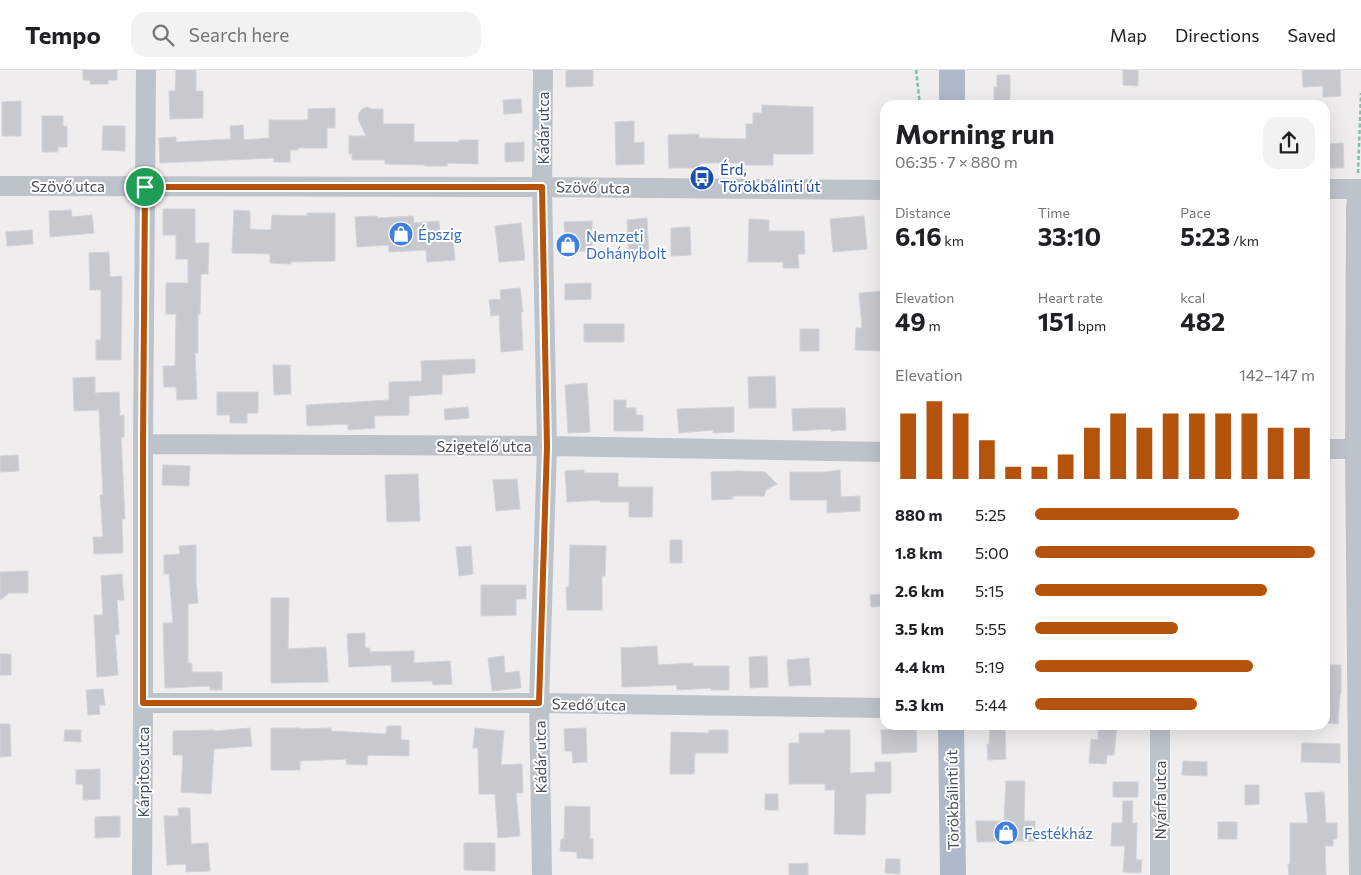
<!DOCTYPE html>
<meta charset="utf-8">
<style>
body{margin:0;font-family:Commissioner,sans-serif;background:#f2f2f2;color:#202124;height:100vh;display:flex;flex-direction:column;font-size:19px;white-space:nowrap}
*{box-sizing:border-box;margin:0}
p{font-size:16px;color:#757577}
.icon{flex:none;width:28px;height:28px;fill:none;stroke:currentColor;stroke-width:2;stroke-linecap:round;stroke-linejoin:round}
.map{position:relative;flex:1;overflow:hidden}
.side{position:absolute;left:880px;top:30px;width:450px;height:630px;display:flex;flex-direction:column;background:#fff;border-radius:15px;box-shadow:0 5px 20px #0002}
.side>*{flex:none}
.pin{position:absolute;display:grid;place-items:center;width:42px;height:42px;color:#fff;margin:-21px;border:2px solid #fff;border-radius:50%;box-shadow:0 1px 5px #0007}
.round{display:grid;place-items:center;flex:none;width:52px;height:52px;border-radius:15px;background:#f2f2f2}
.head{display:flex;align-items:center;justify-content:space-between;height:85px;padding:0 15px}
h1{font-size:28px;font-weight:700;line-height:38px}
.stats{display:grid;grid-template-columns:repeat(3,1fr);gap:8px;height:85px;padding:5px 15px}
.stats div{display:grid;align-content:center}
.stats b{font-size:25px;font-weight:700}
.stats small{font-size:14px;font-weight:400}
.stats p{font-size:14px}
.chart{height:140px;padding:10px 15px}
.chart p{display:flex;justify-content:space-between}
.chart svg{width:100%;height:90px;margin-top:5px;stroke:#b45309;stroke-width:6}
ul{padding:0 15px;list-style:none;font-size:16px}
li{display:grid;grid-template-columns:80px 60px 1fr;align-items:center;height:38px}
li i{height:12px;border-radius:6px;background:#b45309}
header{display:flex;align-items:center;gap:30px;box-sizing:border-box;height:70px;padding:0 25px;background:#fff;border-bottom:1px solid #e0e0e0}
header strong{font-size:24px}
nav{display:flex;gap:28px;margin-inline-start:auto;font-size:18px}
.search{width:350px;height:45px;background:#f2f2f2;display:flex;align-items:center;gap:12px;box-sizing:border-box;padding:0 18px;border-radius:15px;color:#757577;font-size:19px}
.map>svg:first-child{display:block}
.building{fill:#c7c9cf;stroke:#d1d3d8}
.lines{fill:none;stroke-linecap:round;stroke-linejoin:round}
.path{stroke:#7bc4a8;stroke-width:2.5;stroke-dasharray:4 2.5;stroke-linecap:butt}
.minor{stroke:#bdc3cb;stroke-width:20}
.major{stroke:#afb9c9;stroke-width:26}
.route-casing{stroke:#fff;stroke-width:10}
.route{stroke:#b45309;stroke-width:6}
.labels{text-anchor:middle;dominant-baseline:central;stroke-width:4;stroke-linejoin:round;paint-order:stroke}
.street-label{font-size:15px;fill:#474e58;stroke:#fff}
.transit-label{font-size:15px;fill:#164399;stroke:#fff;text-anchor:start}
.shop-label{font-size:15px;fill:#366cbe;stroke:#fff;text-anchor:start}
</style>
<header>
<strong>Tempo</strong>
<div class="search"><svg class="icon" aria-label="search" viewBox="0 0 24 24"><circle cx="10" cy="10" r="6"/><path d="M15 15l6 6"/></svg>Search here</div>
<nav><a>Map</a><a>Directions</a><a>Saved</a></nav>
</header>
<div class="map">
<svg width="1361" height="805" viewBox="0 0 1361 805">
<rect width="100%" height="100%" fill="#efeded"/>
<path class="building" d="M83,0H117V10H108V14H90V10H83Z
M176,0H196V21H203V48L170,49L169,21H175Z
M566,0H593V16L566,17Z
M1123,0H1138V16L1123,15Z
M1302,0H1340L1341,26L1323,27V16L1303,17Z
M997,5H1010V35H994V17H997Z
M521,29L522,43L504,44L503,30Z
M21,31V66H2V32Z
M762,35L813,37V84H773V95H745V93H700V98H669L668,65L699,64V68L746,69V54H753V43H762Z
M367,37L372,39H383V54H414V72H459V70H478V94L447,93V96H425V95L385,94V90H352V84H349V66H366L358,49L359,43L362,39Z
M335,38V58H327V78H298V80H290V92H274V88L160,93L159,68L176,67V72L231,69L230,56L243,55L244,70L269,68V50H308V39Z
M42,46H63V56H67V77H58V82H42Z
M634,51V73L644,72V94L616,95L615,52Z
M103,56H125V81L102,80Z
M524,72V91L505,92V73Z
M1343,73L1344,98H1325V74Z
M163,139H195V173H209L208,204H201L200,244H198V283H195L197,329L177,330L176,317H164L163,296H175L176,244H166V213H188V189H176V165H163Z
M71,140L72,147L92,145L94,163L50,167L49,141Z
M234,140L250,141V159L271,160L272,145L307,146V143H335V191L291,192V194L270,193V184L232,183Z
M377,146V148L413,146L414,153L439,151L440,166L453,165L455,190L427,192L426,180L389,182V175L357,177L355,147Z
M864,146L867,179L833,182L830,149Z
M647,148L649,188L629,190L627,150Z
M749,149L769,150V161H804L805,184H798L799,198H783V192H748Z
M592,151V181L566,182L564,152Z
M521,153L525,190L499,192L495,156Z
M690,157L691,185L671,186V158Z
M32,160L33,174L7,176L6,162Z
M109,182L110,207L122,206L121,290H96V270H101V220H90L89,183Z
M591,213V229L565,230V214Z
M520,218L523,242H521L523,280L501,282L499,245L491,246L489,230L501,229L500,220Z
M885,221V281L855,280L856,258H862L859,223Z
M584,254H624V272H584Z
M800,259H819V281H800Z
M475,289V303L442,305V324L409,326V345L374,346L375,358L348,360V354L307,356L306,335L389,330V312L422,311L421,291Z
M273,295H290L291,324L274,325Z
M775,306L776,338H749L748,307Z
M95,307V323L119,322L120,346L124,345V367H121L125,449H122L123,483L94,484L93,467H103L100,425H103L99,340L74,341L73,308Z
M587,313L590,362L568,363L565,315Z
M217,322H258V343H247V353H230V345H217Z
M614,330H626V338H636V345H643V361H614Z
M468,337L469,348L445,350L444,339Z
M734,337V362L713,363V360L679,363L677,339Z
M813,338H845L846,360L831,361V359L793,361L792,339Z
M18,385L19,401L0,402V386Z
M163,395L190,396L189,416L162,415Z
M584,400V403H618V417H653L652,447H629V432H600V430L567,432L565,401Z
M840,400L841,427L860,426V441L827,443V430H790V402H826Z
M738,401L765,402L777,414L766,420L764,426H733V429L712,430L711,402Z
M418,404L420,451L387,452L385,405Z
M517,409L520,439L496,441L493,410Z
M670,470H682V493H670Z
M196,475V511L198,533L188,534V593H192V602H222V620H210V616L165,618L163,553H173L169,504H164V485L180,484L179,476Z
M570,475L606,476L605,506H602V540H567L566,517H569Z
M471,476L473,504L459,506L456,477Z
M28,501V523H9L0,530V502Z
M122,504L124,530H117L119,564L115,565L118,605L97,607L94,545H103L101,506Z
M481,515H526V529H516V545L481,546Z
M884,524L885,536L871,537L870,525Z
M271,528H289L288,579L326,577L328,612L271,613Z
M365,563V578H370V582L414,581V593L450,591L452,614L433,615L432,611L392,612L391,595L349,597L347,564Z
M657,576L658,595L693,593V596H729V620H711V618L677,620V615L622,617L621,578Z
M0,584H11V605H0Z
M504,586L505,603L519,601L521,618L492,621L488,588Z
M767,586L768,617L750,618L749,587Z
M809,588L811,615L789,616L787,590Z
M1325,595H1341V623H1340L1338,654L1325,653Z
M103,619L105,635H99L100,644L88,645L86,620Z
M0,654H10L11,686L0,687Z
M990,655H1005L1006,689L988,690L987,674H989Z
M1098,655H1117L1114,685H1107L1106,694L1089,693L1091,669L1098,670Z
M387,656H401V670H409V686L368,685L367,695L346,694L347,689L300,691V700H271V658H299V659L331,658V661L386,664Z
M250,658L252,676L214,679L211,724L181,722L183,685H173V661L214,660V661Z
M475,658L504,661L501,695L522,694L523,723H516L520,766L498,768L495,724H479L478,678H473Z
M586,658L587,692L573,693L572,681H565L564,659Z
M916,658L917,682L882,684L881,660Z
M65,660H81V672L64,671Z
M709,660H728V683H695L694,704H670L671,662L709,663Z
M825,660H850V703L875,702V692H891V723L866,724L865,765L834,764L835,720H825V714H789V673H799V663H825Z
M1302,673L1340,674V693L1301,692Z
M1183,691L1207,692V706L1182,705Z
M100,699V729L83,730V714H76V700Z
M1006,711H1025L1024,751H1035V771L977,772L976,751H1004Z
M1113,712H1138V727H1113Z
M1245,715H1259V734L1245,735Z
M1324,722L1326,753H1337V769H1333V776H1325L1326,805H1289L1288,794H1290V753H1308L1305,723Z
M765,724H778V740H765Z
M1123,731H1133L1132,753H1137L1136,790H1142L1141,803L1123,802L1125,776H1111L1112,753H1122Z
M565,736L590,737V769H593V789L577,788V782L560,781L561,769H564Z
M178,738H190L191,774L208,773L210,801L186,802V794L167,795L164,746H179Z
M120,746V767L95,768V747Z
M1218,752H1237V769H1218Z
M464,773H495V801L464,800Z
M886,789H900V804L885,803Z
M808,793V805H789V794Z"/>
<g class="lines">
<path class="path" d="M916,0L920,35
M1358,103L1361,23"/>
<path class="minor" d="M0,116L542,117L885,120
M1325,119H1361
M1358,119L1356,137L1355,379L1359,805
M143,374L547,376L885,382
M1325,379H1355
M143,633H539L885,638
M142,805L143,640V374L146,0
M542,805L539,633L547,376L542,117L543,0
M1160,805V655"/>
<path class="major" d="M952,0V35
M951,655L953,805"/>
</g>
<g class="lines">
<defs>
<path id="route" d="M145,117H542L547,376L539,633H143V374Z"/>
</defs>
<use href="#route" class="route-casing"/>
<use href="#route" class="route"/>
</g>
<defs>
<symbol id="bus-disc" viewBox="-11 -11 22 22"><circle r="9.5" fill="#1a4fb4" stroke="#fff"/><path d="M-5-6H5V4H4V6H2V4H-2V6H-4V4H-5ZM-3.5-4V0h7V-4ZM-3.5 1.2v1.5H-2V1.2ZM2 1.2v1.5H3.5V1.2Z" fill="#fff"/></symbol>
<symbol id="shop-disc" viewBox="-11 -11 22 22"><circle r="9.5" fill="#3f7fe0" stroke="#fff"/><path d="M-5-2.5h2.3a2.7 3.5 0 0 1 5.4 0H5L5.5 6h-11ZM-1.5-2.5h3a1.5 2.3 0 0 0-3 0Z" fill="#fff"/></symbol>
</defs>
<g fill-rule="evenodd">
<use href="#bus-disc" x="688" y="94" width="28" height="28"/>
<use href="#shop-disc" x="387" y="150" width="28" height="28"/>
<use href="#shop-disc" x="554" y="161" width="28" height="28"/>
<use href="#shop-disc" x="992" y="749" width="28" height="28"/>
</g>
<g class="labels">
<g class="street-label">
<text transform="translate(543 58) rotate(-90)">Kádár utca</text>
<text x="68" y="116">Szövő utca</text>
<text transform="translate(593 117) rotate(1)">Szövő utca</text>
<text x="484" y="376">Szigetelő utca</text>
<text transform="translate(589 634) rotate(1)">Szedő utca</text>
<text transform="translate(540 687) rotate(-91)">Kádár utca</text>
<text transform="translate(143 702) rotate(-90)">Kárpitos utca</text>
<text transform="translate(952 730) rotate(-91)">Törökbálinti út</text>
<text transform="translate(1160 730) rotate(-90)">Nyárfa utca</text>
</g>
<g class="transit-label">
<text x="720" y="99">Érd,<tspan x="720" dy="17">Törökbálinti út</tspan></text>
</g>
<g class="shop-label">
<text x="418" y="164">Épszig</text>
<text x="586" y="166">Nemzeti<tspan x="586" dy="17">Dohánybolt</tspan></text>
<text x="1024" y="763">Festékház</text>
</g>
</g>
</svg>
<div class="pin" style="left:145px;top:117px;background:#1e9e55"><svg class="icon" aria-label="arrive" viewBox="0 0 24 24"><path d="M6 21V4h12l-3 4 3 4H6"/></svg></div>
<section class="side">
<div class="head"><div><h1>Morning run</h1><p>06:35 · 7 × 880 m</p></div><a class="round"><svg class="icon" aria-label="share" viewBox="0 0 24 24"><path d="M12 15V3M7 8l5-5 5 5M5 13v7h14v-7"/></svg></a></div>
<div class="stats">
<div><p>Distance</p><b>6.16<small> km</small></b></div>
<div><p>Time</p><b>33:10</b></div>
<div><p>Pace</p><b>5:23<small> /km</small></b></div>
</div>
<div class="stats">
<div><p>Elevation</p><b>49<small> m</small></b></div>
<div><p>Heart rate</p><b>151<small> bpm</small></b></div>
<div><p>kcal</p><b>482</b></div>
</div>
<div class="chart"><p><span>Elevation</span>142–147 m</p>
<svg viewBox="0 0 160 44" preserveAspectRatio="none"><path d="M5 44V12M15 44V6M25 44V12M35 44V25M45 44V38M55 44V38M65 44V32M75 44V19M85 44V12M95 44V19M105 44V12M115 44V12M125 44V12M135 44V12M145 44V19M155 44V19"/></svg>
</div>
<ul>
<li><b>880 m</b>5:25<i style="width:73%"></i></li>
<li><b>1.8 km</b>5:00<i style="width:100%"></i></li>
<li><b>2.6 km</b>5:15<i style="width:83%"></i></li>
<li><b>3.5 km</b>5:55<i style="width:51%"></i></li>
<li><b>4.4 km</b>5:19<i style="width:78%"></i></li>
<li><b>5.3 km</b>5:44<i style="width:58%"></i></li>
</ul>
</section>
</div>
